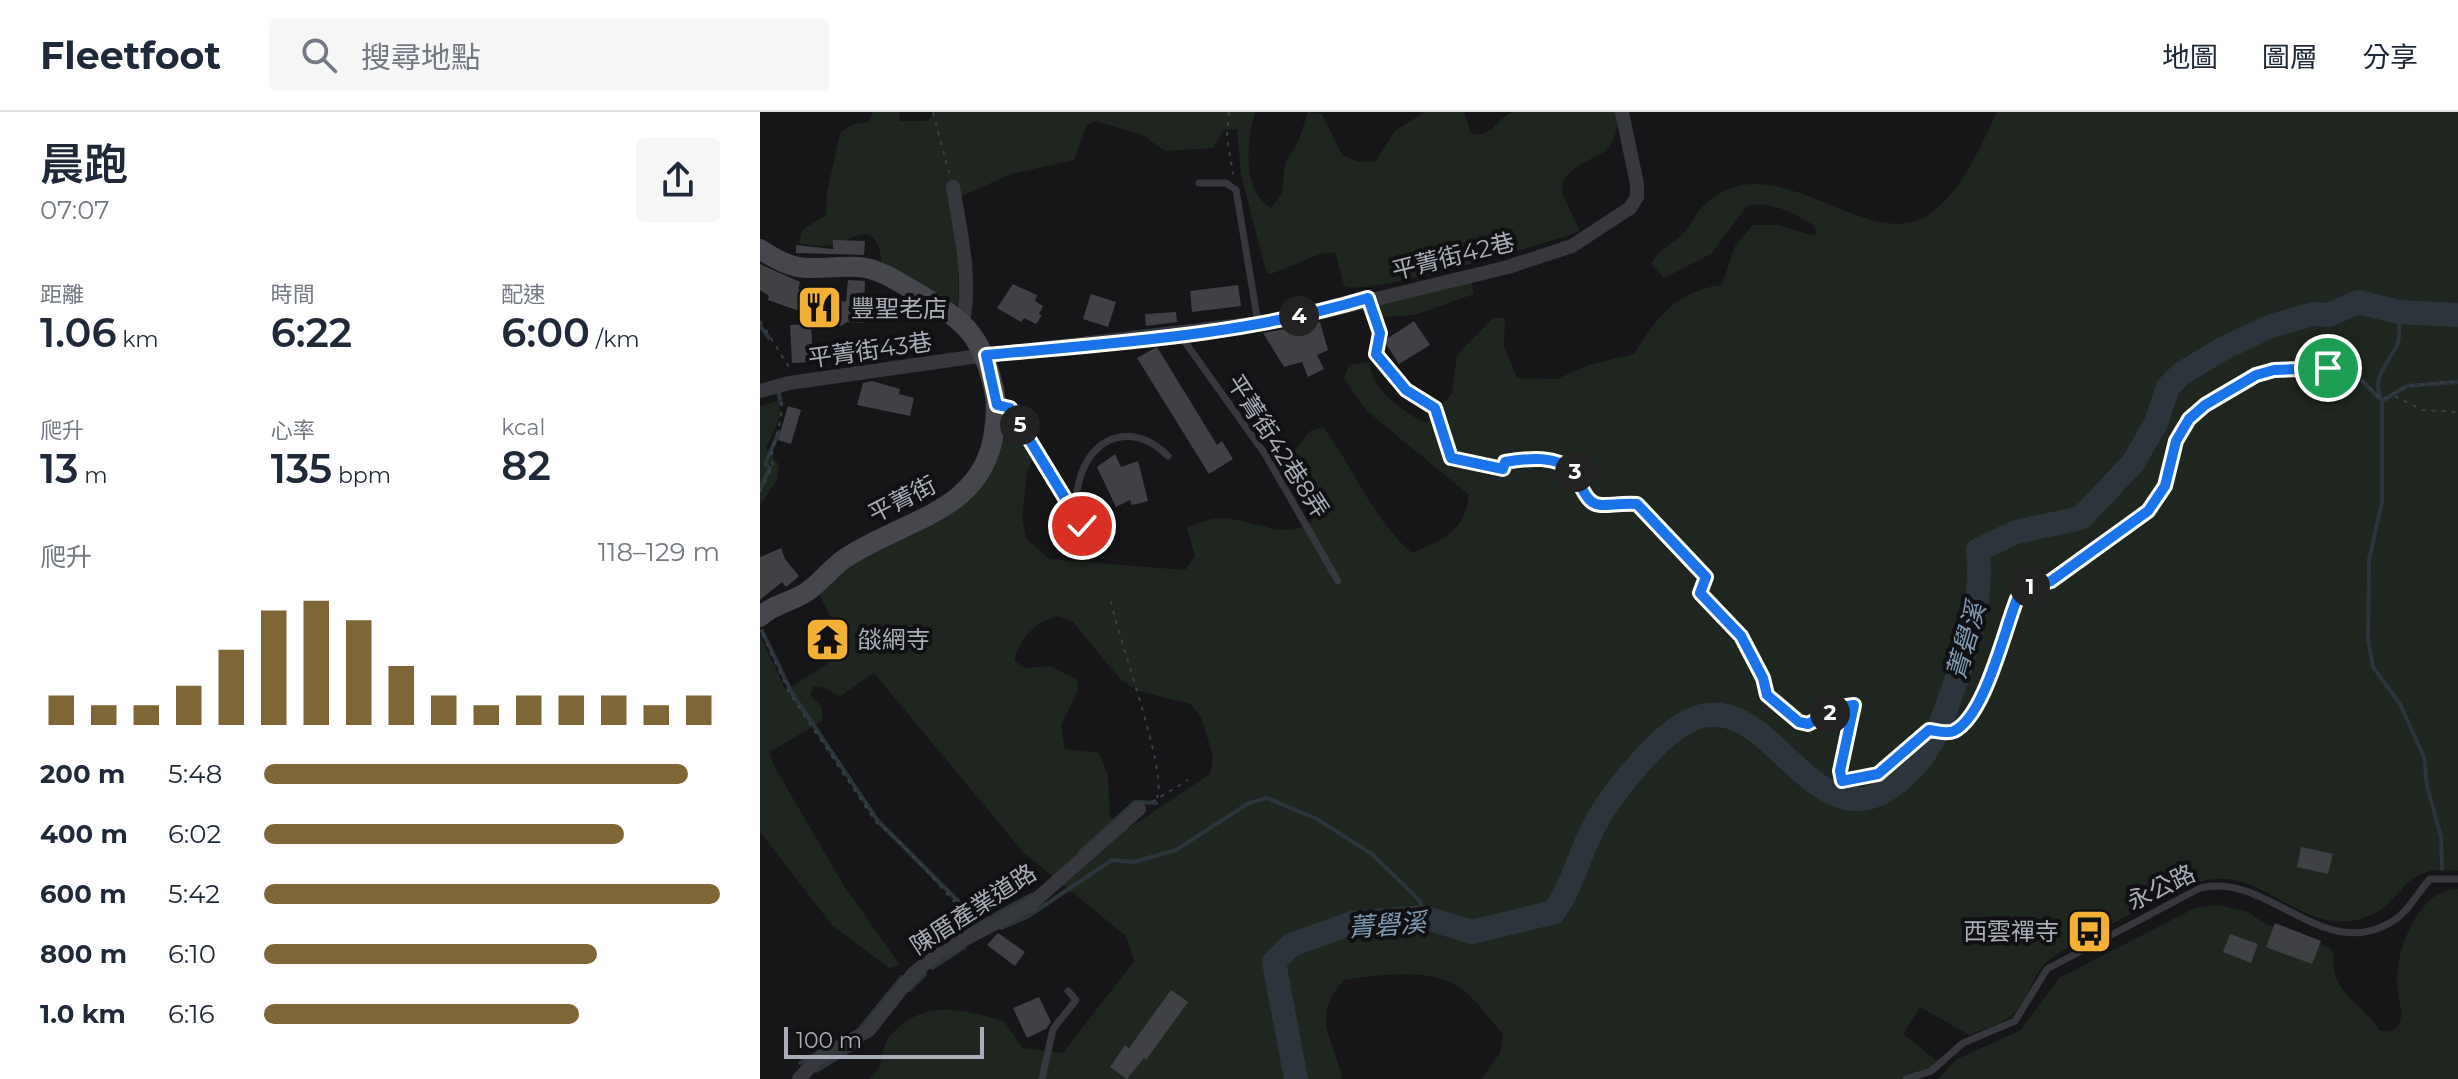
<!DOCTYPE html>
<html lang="zh-TW">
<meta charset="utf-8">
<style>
body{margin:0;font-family:Montserrat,"Noto Sans TC",sans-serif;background:#f6f6f7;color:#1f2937;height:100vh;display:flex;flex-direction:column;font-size:30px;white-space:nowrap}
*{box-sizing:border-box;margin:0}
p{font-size:26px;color:#747a83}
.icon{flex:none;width:44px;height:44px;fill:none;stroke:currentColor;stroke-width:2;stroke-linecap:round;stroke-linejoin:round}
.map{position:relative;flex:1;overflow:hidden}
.drawer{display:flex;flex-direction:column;background:#fff;width:760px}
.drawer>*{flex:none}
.scale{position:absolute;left:24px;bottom:20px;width:200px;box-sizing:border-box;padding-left:8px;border:4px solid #a8adb8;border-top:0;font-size:22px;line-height:28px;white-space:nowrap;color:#a8adb8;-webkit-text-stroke:6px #111113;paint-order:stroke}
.pin{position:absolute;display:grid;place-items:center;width:68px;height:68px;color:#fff;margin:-34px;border:4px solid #fff;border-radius:50%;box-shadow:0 2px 8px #0007}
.km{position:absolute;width:40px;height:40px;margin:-20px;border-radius:50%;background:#222;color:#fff;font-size:22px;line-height:40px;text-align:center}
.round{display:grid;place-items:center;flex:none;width:84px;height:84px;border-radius:8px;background:#f6f6f7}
.headline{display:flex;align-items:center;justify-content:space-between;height:136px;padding:0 40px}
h1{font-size:44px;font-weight:600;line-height:60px}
.stats{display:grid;grid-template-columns:repeat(3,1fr);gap:12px;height:136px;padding:8px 40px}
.stats div{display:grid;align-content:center}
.stats b{font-size:40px;font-weight:600}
.stats small{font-size:22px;font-weight:400}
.stats p{font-size:22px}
.chart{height:224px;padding:16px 40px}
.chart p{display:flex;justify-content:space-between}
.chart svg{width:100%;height:144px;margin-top:8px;stroke:#7e6636;stroke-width:6}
ul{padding:0 40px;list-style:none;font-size:26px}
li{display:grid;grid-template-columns:128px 96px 1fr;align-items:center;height:60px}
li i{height:20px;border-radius:10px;background:#7e6636}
header{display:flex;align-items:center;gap:48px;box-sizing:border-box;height:112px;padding:0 40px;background:#fff;border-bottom:2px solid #e0e1e3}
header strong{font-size:38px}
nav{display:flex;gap:44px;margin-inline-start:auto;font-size:28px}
.search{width:560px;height:72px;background:#f6f6f7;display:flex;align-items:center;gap:20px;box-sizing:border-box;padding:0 28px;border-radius:8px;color:#747a83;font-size:30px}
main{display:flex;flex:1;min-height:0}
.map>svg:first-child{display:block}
.green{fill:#1e261f;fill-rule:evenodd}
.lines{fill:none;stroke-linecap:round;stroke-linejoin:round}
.stream{stroke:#2c353c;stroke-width:4}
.river{stroke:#2c353c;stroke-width:24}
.building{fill:#404145}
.path{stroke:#3d3f44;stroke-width:2;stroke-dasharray:4 6;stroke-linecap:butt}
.lane{stroke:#37383d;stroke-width:7}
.street{stroke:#37383d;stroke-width:14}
.secondary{stroke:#45474d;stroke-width:20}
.route-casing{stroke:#fff;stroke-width:16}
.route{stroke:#1a73e8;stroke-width:10}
.labels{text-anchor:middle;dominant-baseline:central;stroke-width:8;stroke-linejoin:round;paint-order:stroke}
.street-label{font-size:24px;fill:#a8adb8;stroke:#111113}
.poi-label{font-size:24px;fill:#a8adb8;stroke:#111113;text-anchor:start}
.water-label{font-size:26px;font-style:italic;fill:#7f9bb3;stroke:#111113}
</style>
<header>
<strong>Fleetfoot</strong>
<div class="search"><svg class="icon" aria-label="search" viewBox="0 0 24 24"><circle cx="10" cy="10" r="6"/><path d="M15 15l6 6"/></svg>搜尋地點</div>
<nav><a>地圖</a><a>圖層</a><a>分享</a></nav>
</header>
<main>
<section class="drawer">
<div class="headline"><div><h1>晨跑</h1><p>07:07</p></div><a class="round"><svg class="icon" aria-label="share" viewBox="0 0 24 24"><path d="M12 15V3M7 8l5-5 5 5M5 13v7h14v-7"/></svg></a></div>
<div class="stats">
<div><p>距離</p><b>1.06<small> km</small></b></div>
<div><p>時間</p><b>6:22</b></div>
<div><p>配速</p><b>6:00<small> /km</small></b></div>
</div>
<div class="stats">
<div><p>爬升</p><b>13<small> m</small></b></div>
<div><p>心率</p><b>135<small> bpm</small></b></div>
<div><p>kcal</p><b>82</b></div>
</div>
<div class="chart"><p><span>爬升</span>118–129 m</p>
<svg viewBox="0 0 160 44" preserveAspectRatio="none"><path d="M5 44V35M15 44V38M25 44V38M35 44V32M45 44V21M55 44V9M65 44V6M75 44V12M85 44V26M95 44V35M105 44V38M115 44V35M125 44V35M135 44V35M145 44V38M155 44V35"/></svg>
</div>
<ul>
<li><b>200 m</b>5:48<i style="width:93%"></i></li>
<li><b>400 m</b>6:02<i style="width:79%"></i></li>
<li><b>600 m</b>5:42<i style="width:100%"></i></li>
<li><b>800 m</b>6:10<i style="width:73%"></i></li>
<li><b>1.0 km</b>6:16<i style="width:69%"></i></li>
</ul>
</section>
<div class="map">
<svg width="1698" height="967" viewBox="0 0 1698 967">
<rect width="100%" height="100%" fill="#161618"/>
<path class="green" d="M113,0H139L140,9H167L175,0H495C488,29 480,77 511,96L522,82L525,51L538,30L548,0L562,2L582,43L599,50L616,49L635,19L665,0H704L711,21C730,28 737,6 753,0C766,0 840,0 859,0C856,57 824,36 803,70L802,81L820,119C790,131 605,185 584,174L575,140L560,142L511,162L506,160L481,62L477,17L464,18L453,36L405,39L383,23L336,9L327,13L314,48L251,62L200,85L198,194L122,150C115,101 91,132 64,134C56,135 47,132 39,132L42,118L66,103L67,80L80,21L93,12L109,10Z
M1237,0H1698V759C1634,749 1648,801 1590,809C1537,816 1501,757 1447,768C1423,773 1313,831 1290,847C1272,861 1269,887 1253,902C1243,912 1222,917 1209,923L1160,895L1143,922L1177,949L1169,957L1140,967H721L740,941L743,922C731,909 719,892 706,880C676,854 620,863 584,868C549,908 574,923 582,967H109C124,955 120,946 126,930C128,924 134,920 138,916C170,887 206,899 244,909L262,936L303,941L374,849L366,824L264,741L114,561L79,585L66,576L54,574L50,583L62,595V609L10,640L13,652L84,774L140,853L129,856L72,813L0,720V524L26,578L69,551L65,545L87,525L69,503L58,479L101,444L194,398L246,302L273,345L267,362L262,406L266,426L289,447L425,458L435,444L427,416C439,411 449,406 463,406C494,407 527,431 553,408L524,353L550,319L563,315C595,357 611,405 652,441C683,428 705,419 709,383L607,299L584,267L589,253L609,250C612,279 643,300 666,311L692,282L697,243L733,206H745L744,234L757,266L797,267L829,253L874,242C897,205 916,179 962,173L975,134L993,113H1018L1051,123L1056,121L1054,114C1035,101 1010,88 987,94L951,142L904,166L891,152C898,137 916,131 926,118C932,110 937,100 944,93C1016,24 1112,152 1175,98C1205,73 1220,35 1237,0ZM299,504L313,510L360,567L379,579L430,592L440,603L453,644L450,662L366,718L350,705L348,663L339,641L305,637L301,613L318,579L317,568L291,554L264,556L254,548C261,525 276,509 299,504Z
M711,169L714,182L655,203L620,205L616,192Z
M18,289L21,303L6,336L19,353L17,368L0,393V294Z
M1698,777V967H1178L1197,947L1261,918L1299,866L1435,796L1458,793L1488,800L1504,811L1568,835L1574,841C1570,883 1599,886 1619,918C1629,922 1640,918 1641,905C1642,893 1636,880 1637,868C1637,835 1660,776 1698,777Z"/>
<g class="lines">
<path class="stream" d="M0,214L9,226
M18,277L21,292
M1622,288C1610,267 1629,250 1637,233C1641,225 1639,209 1639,200
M1622,289V390L1609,448L1608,528L1613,555L1640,592L1664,645L1667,674L1681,725L1682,757
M0,376L10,356L5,352L19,320
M2,519L32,581L118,709L207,798L215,812
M1191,626C1239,596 1235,520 1266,477L1291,470L1389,400L1406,375L1418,330L1429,307L1446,293L1514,259H1592L1622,289L1647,274L1698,270
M1163,647L1182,632
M320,740L375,690L396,691
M241,816L267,805L352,748L374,750L416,738L489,691L507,686L557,707L612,742L660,789L663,805
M171,838L271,783
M172,856L204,835
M149,878L165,862
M101,915L142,865
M40,951L65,936
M56,959L100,932"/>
<path class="river" d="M536,967L514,850L531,833L592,811L663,805L712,820L794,800C810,777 816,754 827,729C842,692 897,622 933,607C1012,573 1055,744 1141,667C1165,646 1175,628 1186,597C1206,540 1223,500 1218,438L1256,420L1321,406L1373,351L1396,311L1408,275L1421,262L1464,236L1511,214L1553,202L1569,203L1598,190L1639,200L1698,203"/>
</g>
<path class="building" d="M73,128L105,129L104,143L36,141V133L73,137Z
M0,152L40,170L38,177L86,190L88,168L105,169L104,211L87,210L81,214L8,188L9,184L0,178Z
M253,172L277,183L275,189L283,194L279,202L282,203L276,212L264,206L261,210L237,196Z
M478,173L481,194L432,200L430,179Z
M331,182L356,190L348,215L323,207Z
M416,200L417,210L386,214L385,202Z
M654,209L670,233L639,252L624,229Z
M560,210L568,238L557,243L564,257L548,265L542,250L524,255L503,221Z
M51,212L53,250L32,251L30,213Z
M397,235L457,333L462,329L473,347L449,362L377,246Z
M112,269L140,277L139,282L154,286L150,304L97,293L103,271Z
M28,294L41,298L31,332L18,328Z
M355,342L361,355L378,349L388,389L372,393L370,388L356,395L337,355Z
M21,436L25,447L39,464L26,475L22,470L0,488V445Z
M69,510L83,527L70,537L57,519Z
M1541,735L1573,742L1568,762L1537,755Z
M1515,811L1561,829L1552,852L1506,835Z
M238,821L265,840L255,854L227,833Z
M1470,822L1498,832L1491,851L1463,840Z
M411,878L428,890L386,948L384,946L367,967L350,955L365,933L369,936Z
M279,885L291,910L286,917L267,926L253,896Z"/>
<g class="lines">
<path class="path" d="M173,0L189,61
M469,0L467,25L473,62
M614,203L620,221L616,242L646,278L675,296L691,346L743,357L745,350C769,346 795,343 815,360C832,406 839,390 877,392L946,465L940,481L981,524L1003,566L1007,583L1039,610L1048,612L1080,595L1094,593L1080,659L1082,669L1118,662L1169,618C1177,619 1187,622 1194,619C1225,604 1244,519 1257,487L1266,477L1291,469L1388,399L1405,374L1416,329L1429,307L1445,293L1496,263L1514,258H1592L1622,288L1646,274L1698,269
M0,209L29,255
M1635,284L1662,298L1698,300
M0,380L13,353C8,334 25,312 21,287
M351,489C358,527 408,659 397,686
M2,522L30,582L116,710L139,729L211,808
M392,690L428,668"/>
<path class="lane" d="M439,71H466L476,78L498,211
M420,223L505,342L578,469
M240,294L250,296C278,345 304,396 344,436
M313,399C316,384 318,368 324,355C343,317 380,316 408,344
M282,967L293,917L316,888L308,879
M1146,967L1171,959L1203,931L1255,909L1287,857L1440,776C1507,759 1564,853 1633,809C1649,799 1657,781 1670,767H1698"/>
<path class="street" d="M193,75C200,118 212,166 203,210
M0,279L29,271L226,243L498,211L567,199L748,155L812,134L870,96L877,85V72L862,0
M39,967L55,949L109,918L153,862L178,841L270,793L379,697"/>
<path class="secondary" d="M0,137C43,166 52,153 98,155C121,156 145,174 164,185C208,210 223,228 234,278C237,293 236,304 234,320C223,401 143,407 84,447C71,456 61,470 48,479C33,490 14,491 0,505"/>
</g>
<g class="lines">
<defs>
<path id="route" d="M322,414L250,296L237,293L226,243C353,231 486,223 608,186L620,221L616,242L646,278L675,296L691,346L743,357L745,350C769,346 796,343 815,360C832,406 838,390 877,392L946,465L940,481L981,524L1003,566L1007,583L1039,610L1048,612L1080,595L1094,593L1080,659L1082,669L1118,662L1169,618C1177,619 1187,622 1194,619C1225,604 1244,519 1257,487L1266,477L1291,469L1388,399L1405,374L1416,329L1429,307L1445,293L1496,263L1514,258L1568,256"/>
</defs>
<use href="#route" class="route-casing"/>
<use href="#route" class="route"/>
</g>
<defs>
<symbol id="restaurant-square" viewBox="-11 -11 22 22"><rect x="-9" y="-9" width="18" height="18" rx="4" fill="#f2b134" stroke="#111113"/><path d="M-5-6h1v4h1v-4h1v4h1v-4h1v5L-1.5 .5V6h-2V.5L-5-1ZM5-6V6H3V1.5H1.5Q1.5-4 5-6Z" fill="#111"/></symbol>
<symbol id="temple-square" viewBox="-11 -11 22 22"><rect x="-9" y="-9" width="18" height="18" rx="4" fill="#f2b134" stroke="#111113"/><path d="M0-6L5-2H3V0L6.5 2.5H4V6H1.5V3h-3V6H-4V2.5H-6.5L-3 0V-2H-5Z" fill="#111"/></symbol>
<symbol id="bus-square" viewBox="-11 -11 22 22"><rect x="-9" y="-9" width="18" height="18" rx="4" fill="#f2b134" stroke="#111113"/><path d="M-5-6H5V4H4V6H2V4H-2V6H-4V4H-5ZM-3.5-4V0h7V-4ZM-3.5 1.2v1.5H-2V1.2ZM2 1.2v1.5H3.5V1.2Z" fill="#111"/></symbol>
</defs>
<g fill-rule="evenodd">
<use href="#restaurant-square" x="34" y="170" width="51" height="51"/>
<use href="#temple-square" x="42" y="502" width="51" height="51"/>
<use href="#bus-square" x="1304" y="794" width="51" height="51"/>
</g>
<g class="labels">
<g class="street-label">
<text transform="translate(693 144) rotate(-14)">平菁街42巷</text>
<text transform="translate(110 238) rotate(-8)">平菁街43巷</text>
<text transform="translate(518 334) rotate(57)">平菁街42巷8弄</text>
<text transform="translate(142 387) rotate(-27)">平菁街</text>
<text transform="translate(1401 775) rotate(-26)">永公路</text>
<text transform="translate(213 797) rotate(-33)">陳厝產業道路</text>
</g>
<g class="poi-label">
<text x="91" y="196">豐聖老店</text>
<text x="98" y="527">燄網寺</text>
<text x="1299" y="819" text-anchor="end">西雲禪寺</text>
</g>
<g class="water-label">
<text transform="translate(1206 529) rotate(-74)">菁礐溪</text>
<text transform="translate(627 813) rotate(-4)">菁礐溪</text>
</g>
</g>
</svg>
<div class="scale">100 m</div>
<div class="pin" style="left:1568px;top:256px;background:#1e9e55"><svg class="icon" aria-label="arrive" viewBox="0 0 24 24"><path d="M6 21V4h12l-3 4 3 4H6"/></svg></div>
<div class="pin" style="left:322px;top:414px;background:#d93025"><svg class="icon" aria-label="check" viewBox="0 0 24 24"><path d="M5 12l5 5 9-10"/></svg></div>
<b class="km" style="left:1270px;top:475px">1</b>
<b class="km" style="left:1070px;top:601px">2</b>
<b class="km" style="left:815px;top:360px">3</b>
<b class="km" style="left:539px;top:204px">4</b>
<b class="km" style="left:260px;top:313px">5</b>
</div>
</main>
